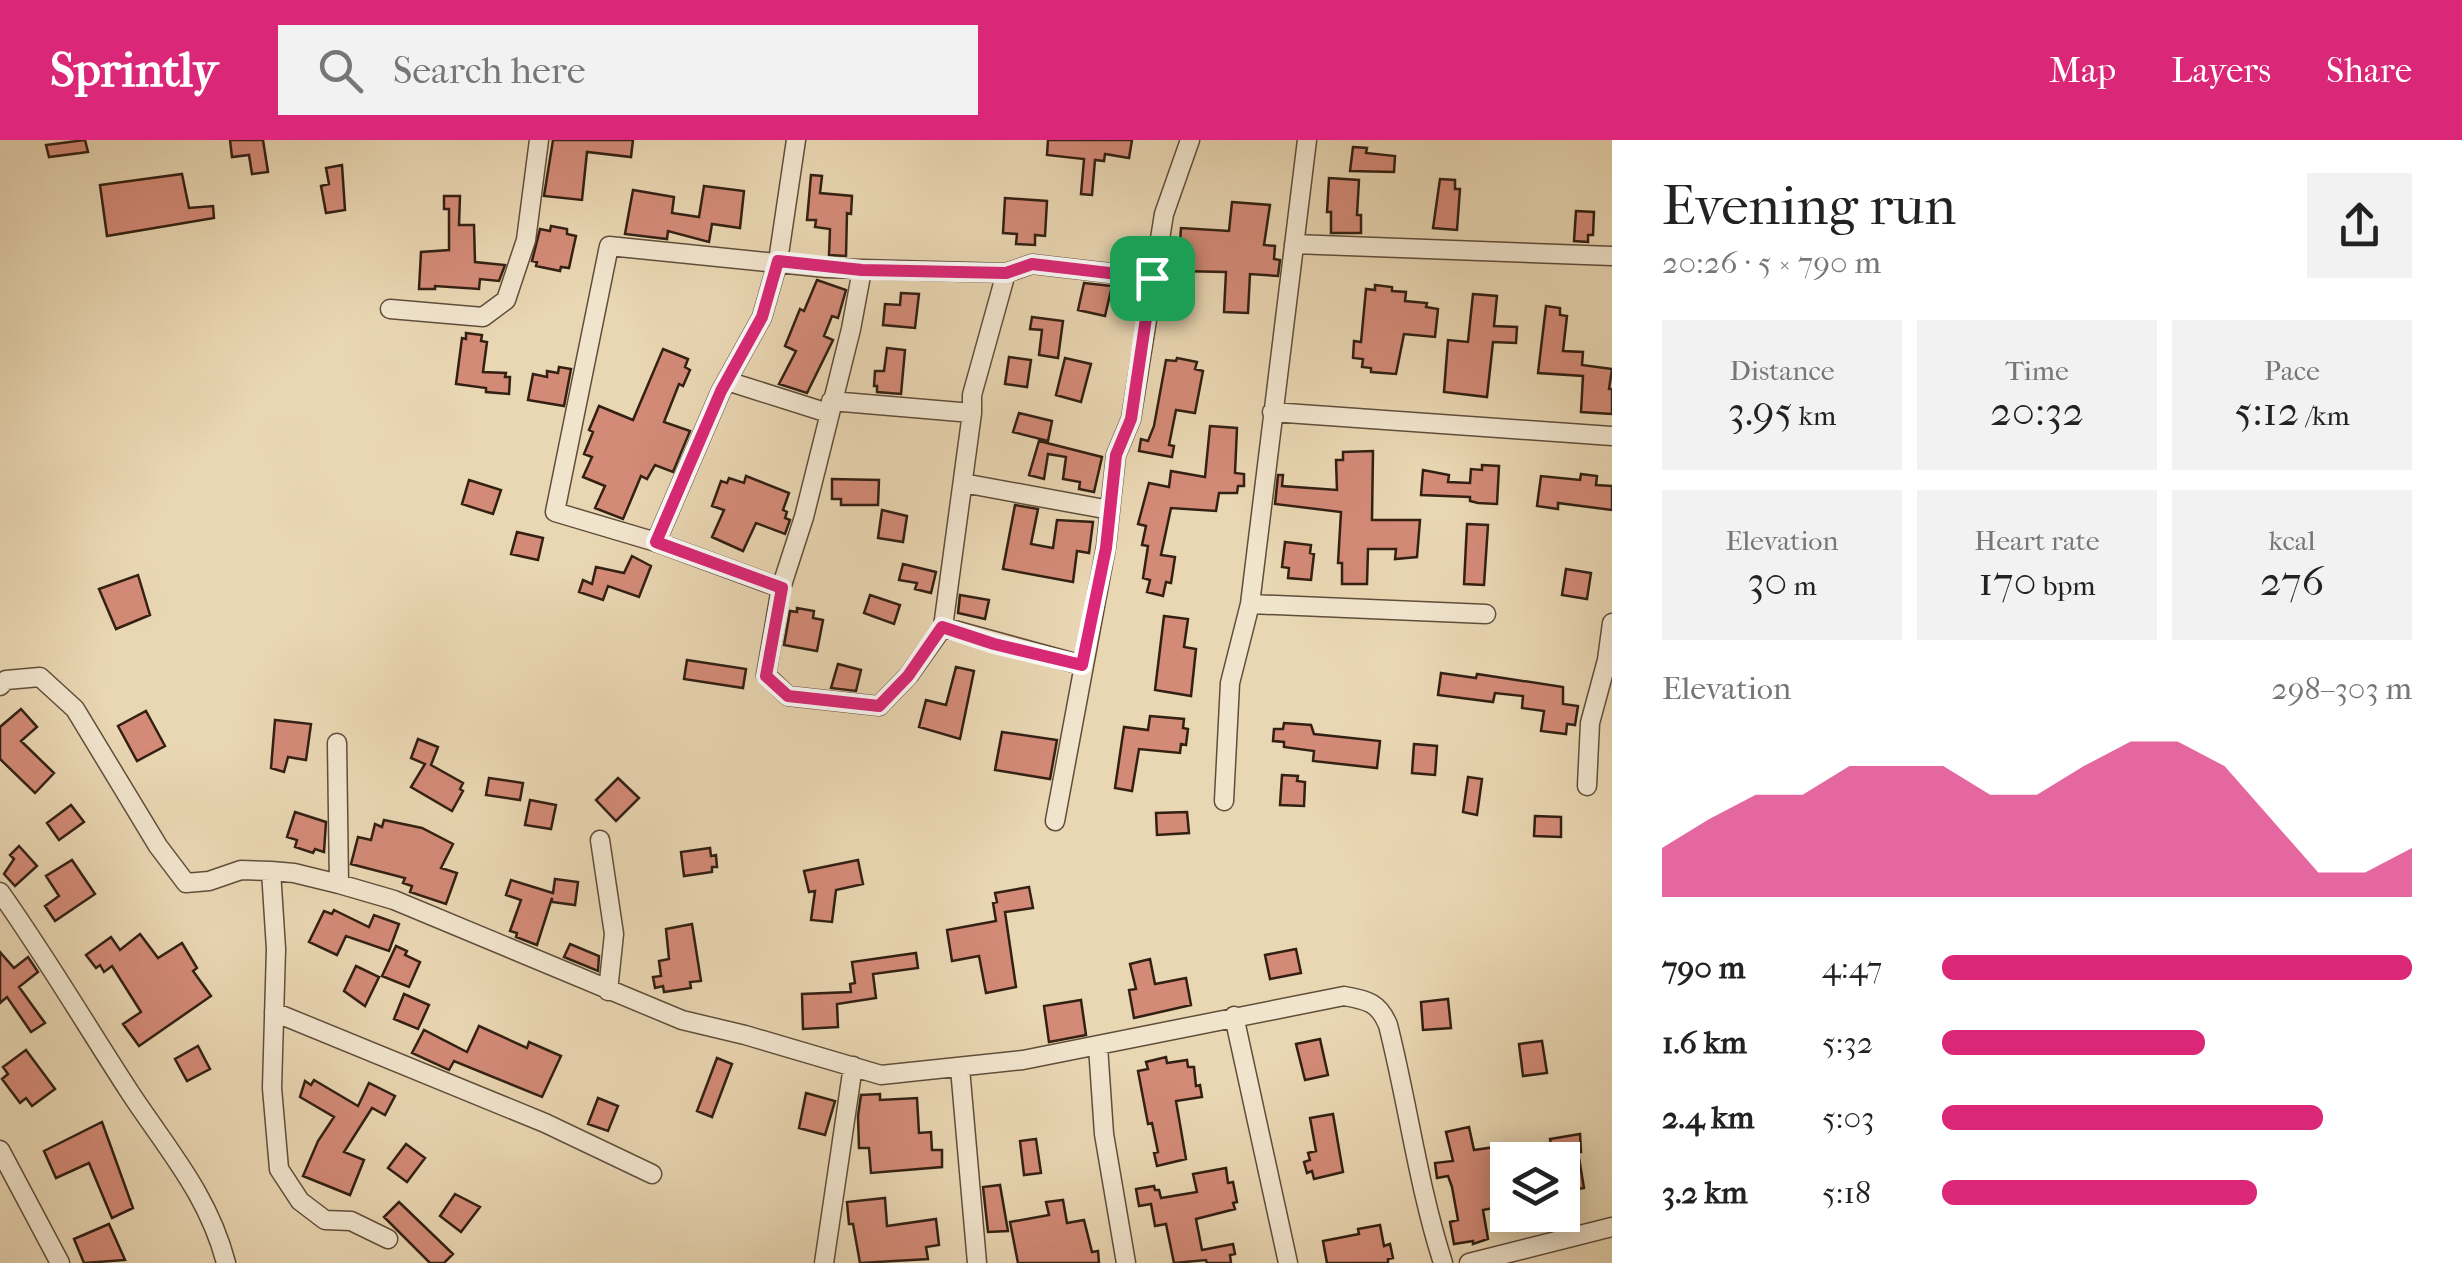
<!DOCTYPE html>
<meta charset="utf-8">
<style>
body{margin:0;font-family:"IM FELL French Canon",serif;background:#f2f2f2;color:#222;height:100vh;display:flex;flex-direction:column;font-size:38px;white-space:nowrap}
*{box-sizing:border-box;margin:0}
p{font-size:32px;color:#767676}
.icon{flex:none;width:55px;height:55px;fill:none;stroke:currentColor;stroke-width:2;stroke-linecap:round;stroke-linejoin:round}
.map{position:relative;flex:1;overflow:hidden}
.sheet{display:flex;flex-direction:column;background:#fff;width:850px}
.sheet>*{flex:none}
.buttons{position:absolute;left:1490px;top:1002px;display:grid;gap:20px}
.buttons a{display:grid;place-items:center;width:90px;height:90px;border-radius:0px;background:#fff;box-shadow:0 5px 25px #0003;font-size:50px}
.pin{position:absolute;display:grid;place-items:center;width:85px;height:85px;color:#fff;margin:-42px;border-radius:20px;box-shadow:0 5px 15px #0006}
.round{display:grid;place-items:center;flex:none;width:105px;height:105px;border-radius:0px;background:#f2f2f2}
.overview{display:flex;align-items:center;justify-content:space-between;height:170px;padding:0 50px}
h1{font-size:55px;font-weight:600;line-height:75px}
.metrics{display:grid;grid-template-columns:repeat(3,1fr);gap:15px;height:170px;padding:10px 50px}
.metrics div{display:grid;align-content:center;border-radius:0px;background:#f2f2f2;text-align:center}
.metrics b{font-size:42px;font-weight:600}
.metrics small{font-size:28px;font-weight:400}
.metrics p{font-size:28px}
.chart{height:280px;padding:20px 50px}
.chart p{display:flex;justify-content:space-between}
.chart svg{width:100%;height:180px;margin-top:10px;fill:#db2777;opacity:.7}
ul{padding:0 50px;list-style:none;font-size:32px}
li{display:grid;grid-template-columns:160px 120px 1fr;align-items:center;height:75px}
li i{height:25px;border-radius:12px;background:#db2777}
header{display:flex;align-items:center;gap:60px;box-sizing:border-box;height:140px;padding:0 50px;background:#db2777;color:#fff}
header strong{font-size:48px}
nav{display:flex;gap:55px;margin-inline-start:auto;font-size:35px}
.search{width:700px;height:90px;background:#f2f2f2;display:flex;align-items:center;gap:25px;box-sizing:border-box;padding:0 35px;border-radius:0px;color:#767676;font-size:38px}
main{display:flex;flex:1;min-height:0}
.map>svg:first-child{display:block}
.building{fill:#d38a77;stroke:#322012;stroke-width:2.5}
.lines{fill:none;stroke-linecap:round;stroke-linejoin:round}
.minor-casing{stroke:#604e3a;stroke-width:21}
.minor{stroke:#f1e4cd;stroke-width:18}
.route-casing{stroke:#fff;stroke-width:20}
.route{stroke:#db2777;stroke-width:12}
</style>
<header>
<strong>Sprintly</strong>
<div class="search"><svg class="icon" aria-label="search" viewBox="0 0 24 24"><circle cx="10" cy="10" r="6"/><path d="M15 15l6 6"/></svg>Search here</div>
<nav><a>Map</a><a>Layers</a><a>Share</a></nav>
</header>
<main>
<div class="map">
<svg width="1612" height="1123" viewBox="0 0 1612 1123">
<rect width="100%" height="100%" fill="#e9d6b2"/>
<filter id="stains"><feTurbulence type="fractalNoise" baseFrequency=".002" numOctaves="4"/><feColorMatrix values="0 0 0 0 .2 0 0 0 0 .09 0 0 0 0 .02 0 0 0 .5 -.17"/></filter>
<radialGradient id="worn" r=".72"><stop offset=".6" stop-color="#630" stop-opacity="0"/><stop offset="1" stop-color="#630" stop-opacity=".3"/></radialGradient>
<path class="building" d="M85,0L88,12L49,17L46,5Z
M230,0H263L268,32L252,34L249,15L232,17Z
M553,0H633L631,17L587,12L582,60L544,56Z
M1048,0H1132L1129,18L1105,14L1104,21L1095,20L1092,55L1081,54L1084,19L1047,15Z
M1353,7L1367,8L1366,13L1395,16L1394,32L1350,31Z
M342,25L345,70L326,73L321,46L329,44L326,28Z
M182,34L189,68L213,66L214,78L107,96L100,45Z
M811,35L822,36L820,53L852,56L851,74L847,73L846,116L829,115L830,89L815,87L816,80H807Z
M1329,38L1359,40L1357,75H1361V93H1331V72H1327Z
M1440,39L1455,40V49H1460L1457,90L1433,88Z
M704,46L744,51L740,88L712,84L709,102L668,91L667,99L625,94L633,50L674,57L672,73L699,77Z
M444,56H460L459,85H474L475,122L505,125L499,141L480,139L479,149L435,146V149H419L421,112L449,110V69H444Z
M1005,58L1047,61L1045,96L1035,95V105L1016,104L1017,94L1003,93Z
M1232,62L1270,65L1264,105L1275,106L1274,119L1280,120L1278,136L1250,134L1248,173L1224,172L1226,132L1178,131L1181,88L1229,91Z
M1576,71L1594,72L1593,95H1588V102L1574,101Z
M551,86L567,89V94L576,96L569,128L561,127L560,131L536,126L537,122L532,121L540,89L550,91Z
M817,140L846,150L838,178L832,176L824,196L833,200L807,253L779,244L796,211L785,206L800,169L804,171Z
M1084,143L1112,146L1105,176L1078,170Z
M1375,145L1392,147V151L1406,152L1405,161L1427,163L1426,167L1438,169L1435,197L1404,194L1396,234L1371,232V228L1362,227L1363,219L1353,218L1354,201L1361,202L1366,149L1375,150Z
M901,153L919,154L915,188L883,185L885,164L900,165Z
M1473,154L1497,156L1494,186L1517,187L1516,203L1493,202L1487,257L1444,252L1448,200L1468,202Z
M1546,166L1560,168V175L1567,176L1563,211L1583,212L1582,225L1612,229L1609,249H1612V274L1581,272L1583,236L1538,233Z
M1032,177L1063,181L1058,218L1039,215L1042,190L1030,189Z
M466,193L482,195L481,201L487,202L483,232L506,233L505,237H510L509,254L486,252V248L456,244L462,198L466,199Z
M887,208L905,210L901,254L877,252V246H874L875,231H884Z
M663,209L688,219L685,227L690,230L683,246L679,244L664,282L690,291L673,332L655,325L647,339L641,336L623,379L595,368L605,346L583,337L592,317L584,314L593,292L589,290L599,266L633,280Z
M1009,217L1031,220L1027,247L1005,244Z
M1065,218L1091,224L1081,262L1056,255Z
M1177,218L1197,222L1195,229L1203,231L1195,273L1176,270L1169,305L1174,306L1172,317L1139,311L1141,299L1148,301L1154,286L1166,220L1176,221Z
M559,227L571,229L564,266L528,260L533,234L547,237V231L558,233Z
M1019,273L1052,281L1048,301L1013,292Z
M1210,286L1237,288L1235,333L1244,334V346H1238L1237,353H1219L1216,371L1171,368L1161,415L1175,417L1171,443L1166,442L1163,456L1147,452L1150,440L1143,438L1148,406L1142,405L1146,386L1138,384L1149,343L1169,347L1171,331L1205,337Z
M1039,301L1102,317L1094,352L1079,349L1080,342L1063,339L1066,317L1048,314L1044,339L1029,335Z
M1373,311L1372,380H1420L1417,417L1395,419L1396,409H1368L1367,444H1342V423H1338L1341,372L1275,364L1278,335H1283L1282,346L1337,350L1336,320H1343V312Z
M1482,325L1499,326L1497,364L1478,363L1470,361V357L1421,355L1423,330L1449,335L1448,342L1470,343L1471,329L1482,330Z
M1581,334L1597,336L1596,345L1612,346V370L1558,363V369L1537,366L1541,336L1580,340Z
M746,336L789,353L783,370L787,372L785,378L790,380L785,394L756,383L743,411L712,397L724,370L712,366L721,341L727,343L729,338L744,343Z
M832,339L879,340L878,365H841V359H832Z
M469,340L501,350L493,374L462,364Z
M1015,365L1038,369L1031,404L1053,408L1057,380L1093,382L1089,413L1077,411L1073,442L1003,429Z
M882,370L907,376L903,402L878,398Z
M1467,384L1488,385L1484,445L1464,444Z
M517,392L543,398L538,420L511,414Z
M1285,402L1311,405L1310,413L1314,414L1311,440L1288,438L1289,428L1282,427Z
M632,416L651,426L639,457L608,446L603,460L579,452L583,440L592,444L596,427L624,433Z
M903,424L936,432L931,453L915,449L917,443L899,440Z
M1566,429L1591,433L1587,459L1562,455Z
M138,435L150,475L116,489L99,449Z
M870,455L900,465L894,484L864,473Z
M960,455L989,460L985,479L958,473Z
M797,468L814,471L813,478L823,480L817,511L784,505L790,471L797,472Z
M1164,476L1188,479L1184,507L1196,509L1191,556L1155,550Z
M687,520L746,529L743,548L684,539Z
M838,524L861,530L856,551L831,548Z
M956,527L974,531L960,599L919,587L926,560L946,565Z
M1441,533L1476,538L1477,534L1563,547V564L1578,566L1575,585L1567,584L1566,594L1541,591L1544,571L1522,568L1523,556L1495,553L1493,562L1438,555Z
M21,569L37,587L21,601L54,633L35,653L0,619V587Z
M146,571L165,606L137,621L118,586Z
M1150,576L1184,579L1183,588L1188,589L1186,605L1181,604L1180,613L1139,609L1132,651L1115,648L1124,587L1148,590Z
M275,580L311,584L306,620L288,617L284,632L271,628Z
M1284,583L1311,585L1314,594L1380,601L1377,628L1313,621L1314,611L1284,607V602L1273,601L1274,589H1283Z
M1002,592L1057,600L1050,639L995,630Z
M418,599L438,607L431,625L463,643L460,649L463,651L452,671L411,647L425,624L411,618Z
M1414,604L1437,606L1435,635L1412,633Z
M1282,635L1298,636L1297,641L1305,642L1304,666L1280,665Z
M1468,637L1482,639L1477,675L1463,672Z
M489,638L523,643L520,660L486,655Z
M618,638L639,658L616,681L596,660Z
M530,660L556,665L551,689L525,685Z
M71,665L84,682L59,700L47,683Z
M295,672L326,682L324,712L315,709L313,713L295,707L297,700L287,697Z
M1187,672L1189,693L1157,695L1156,673Z
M1535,676L1561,677V697L1534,696Z
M384,680L422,688L453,704L441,728L457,733L446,764L410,752L412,746L403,743L405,738L351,724L358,697L371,700L375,684L382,687Z
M19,706L37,726L15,746L4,734L14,719L10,715Z
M710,708L711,716L716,715L717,727H712V732L684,736L681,712Z
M72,720L95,754L55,781L45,766L59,756L46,736Z
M858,720L863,744L836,750L832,782L811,780L815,751L809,752L804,731Z
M555,739L578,742L575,765L552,762V758L537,805L516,797L517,793L510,791L521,760L506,755L511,740L553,753Z
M1029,747L1033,768L1005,772L1016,847L986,853L979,816L952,821L947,790L996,781L993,763L997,762L995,753Z
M334,770L369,787L374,775L399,784L389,811L346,796L337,815L309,802L324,771L332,774Z
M692,784L701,841L690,842L691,848L664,852L663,846L655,848L653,837L661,836L659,821L669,819L666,789Z
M140,794L158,818L182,803L197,828L193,831L211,856L139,906L123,884L141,872L112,826L104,832L100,825L96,828L86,815L111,797L120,810Z
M570,804L599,816L598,831L564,817Z
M396,806L407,811L405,815L420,822L409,847L382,836Z
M1296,809L1301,833L1270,839L1265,815Z
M0,812L14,828L28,817L38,832L19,847L45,883L31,892L7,857L0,863Z
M916,813L918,828L873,834L876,858L837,864L838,887L803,889L802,854L851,852L850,844L855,843L852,822Z
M1150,819L1155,844L1186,838L1191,865L1134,878L1129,850L1136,849L1130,824Z
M356,826L379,837L365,866L344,851Z
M404,854L429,865L418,889L394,879Z
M1448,859L1451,888L1423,890L1421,862Z
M1081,860L1086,895L1049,902L1044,866Z
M479,886L527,908L529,902L561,916L542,957L454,921L449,930L412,913L424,890L467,912Z
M1320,899L1328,935L1305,940L1296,904Z
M1542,901L1547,933L1523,936L1519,904Z
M198,906L210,929L187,941L175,919Z
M26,910L55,949L32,966L26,958L20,963L2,939L8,934L3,927Z
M1166,917L1167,923L1187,920L1188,927H1194L1196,946L1200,945L1202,957L1176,961L1186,1019L1157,1026L1154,1013L1158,1012L1152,983L1148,984L1138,931L1148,929L1146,922Z
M717,918L732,924L712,977L697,971Z
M314,940L358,966L369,943L395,956L385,975L372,968L344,1012L364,1020L350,1055L303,1036L318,1001L334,977L300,957L305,941L311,945Z
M806,953L835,961L825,995L799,988Z
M880,954V960L917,958L919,993L931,992L932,1010H942V1027L871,1033L869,1008H859L858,976L861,955Z
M598,958L618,966L608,991L588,984Z
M1333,974L1343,1032L1314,1039L1312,1031L1307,1033L1304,1022L1310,1020L1308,1013L1316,1011L1310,978Z
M102,982L133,1068L112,1078L89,1023L56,1038L44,1011Z
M1469,987L1474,1010L1515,1004H1551L1550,999L1580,994L1581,1012H1578L1584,1048L1566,1051L1562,1020H1508V1065L1483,1070L1488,1099L1473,1104V1101L1454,1104L1450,1082L1458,1080L1452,1047L1448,1036L1437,1038L1435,1023L1453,1021L1446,992Z
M1036,999L1041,1033L1024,1035L1020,1001Z
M406,1004L425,1018L407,1042L388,1028Z
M1226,1028L1228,1043L1233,1042L1237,1062L1233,1063L1235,1069L1196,1079L1202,1110L1233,1104L1235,1114L1230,1115L1231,1123H1207L1206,1120L1174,1123L1166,1084L1155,1086L1151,1064L1139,1066L1136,1049L1154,1046L1155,1050H1159L1161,1058L1197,1052L1193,1034Z
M1000,1045L1008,1091L988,1092L983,1047Z
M455,1054L480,1067L461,1092L440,1076Z
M885,1058L887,1086L936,1079L939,1105L926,1107L928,1119L860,1123L853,1084H849L847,1062Z
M1063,1060L1067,1083L1084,1080L1092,1112L1098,1111L1099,1123H1018L1010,1082L1049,1075L1046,1062Z
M399,1062L453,1114L444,1123H430L384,1077Z
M109,1084L125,1120L84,1123L74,1099Z
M1380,1085L1384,1106L1390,1104L1393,1118L1388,1119V1123H1327L1323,1101L1359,1094L1358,1089Z"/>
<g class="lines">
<defs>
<path id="minor" d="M1294,104L1612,116
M862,130L851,189L804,377L781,448L766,535L788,556L879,566L909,535L943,487
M390,169L483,177L506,160L526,100L539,0
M727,241L828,273
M831,261L972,273V255L1006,133L1032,124L1153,138
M1272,272L1612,296
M972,273L943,487L1082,525
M963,343L1110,370
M656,402L721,251L762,177L778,121L796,0
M781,448L656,402L555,372L609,106L826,128L1006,133
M1250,464L1486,474
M0,546L6,540L40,537L75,569L158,706L186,743L209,741L241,730L271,731L294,733L339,744L394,760L682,880L745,895L881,935L1023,920L1344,856C1368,860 1379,863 1388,885C1408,964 1418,1045 1443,1123
M337,603L339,744
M1587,646L1590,583L1607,520L1612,483
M1224,661L1230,543L1250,464L1307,0
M1055,681L1106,407L1116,315L1131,279L1164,74L1190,0
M600,700L614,794L608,851
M271,731L276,809L272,948L279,1029L300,1061L325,1080L351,1081L388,1099
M0,752C46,817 86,885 129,951C167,1009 208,1054 226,1123
M274,872L545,983L652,1034
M1234,876L1288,1123
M1098,906L1104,994L1126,1123
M960,928L977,1123
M0,1010L60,1123
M824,1123L853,926
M1469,1123L1612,1087"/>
</defs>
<use href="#minor" class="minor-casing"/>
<use href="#minor" class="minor"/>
</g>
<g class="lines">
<defs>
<path id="route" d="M778,121L862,130L1006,133L1032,124L1152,138L1131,279L1116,315L1106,408L1082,525L994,504L942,487L908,536L879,566L788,556L766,536L782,448L656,402L721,251L762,177Z"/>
</defs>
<use href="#route" class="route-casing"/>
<use href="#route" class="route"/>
</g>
<rect width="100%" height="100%" filter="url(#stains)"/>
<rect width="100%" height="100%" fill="url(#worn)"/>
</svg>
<div class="buttons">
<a><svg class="icon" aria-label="layers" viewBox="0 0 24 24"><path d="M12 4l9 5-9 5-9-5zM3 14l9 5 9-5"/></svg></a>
</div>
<div class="pin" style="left:1152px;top:138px;background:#1e9e55"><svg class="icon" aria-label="arrive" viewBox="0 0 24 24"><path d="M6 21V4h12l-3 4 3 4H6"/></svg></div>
</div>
<section class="sheet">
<div class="overview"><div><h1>Evening run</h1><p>20:26 · 5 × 790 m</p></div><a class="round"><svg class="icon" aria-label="share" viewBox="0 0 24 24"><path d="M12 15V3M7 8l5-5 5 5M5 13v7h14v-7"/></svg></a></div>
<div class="metrics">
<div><p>Distance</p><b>3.95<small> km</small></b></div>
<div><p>Time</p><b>20:32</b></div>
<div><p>Pace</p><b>5:12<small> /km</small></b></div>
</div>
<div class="metrics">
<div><p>Elevation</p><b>30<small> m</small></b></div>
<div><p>Heart rate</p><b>170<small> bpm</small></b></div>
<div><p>kcal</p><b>276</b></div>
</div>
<div class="chart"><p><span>Elevation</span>298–303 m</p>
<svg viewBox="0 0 160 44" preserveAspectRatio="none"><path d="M0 44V32L10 25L20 19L30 19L40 12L50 12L60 12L70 19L80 19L90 12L100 6L110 6L120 12L130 25L140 38L150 38L160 32V44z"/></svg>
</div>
<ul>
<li><b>790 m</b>4:47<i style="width:100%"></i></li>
<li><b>1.6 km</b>5:32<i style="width:56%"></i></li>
<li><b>2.4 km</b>5:03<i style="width:81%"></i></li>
<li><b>3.2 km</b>5:18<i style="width:67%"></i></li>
</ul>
</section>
</main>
